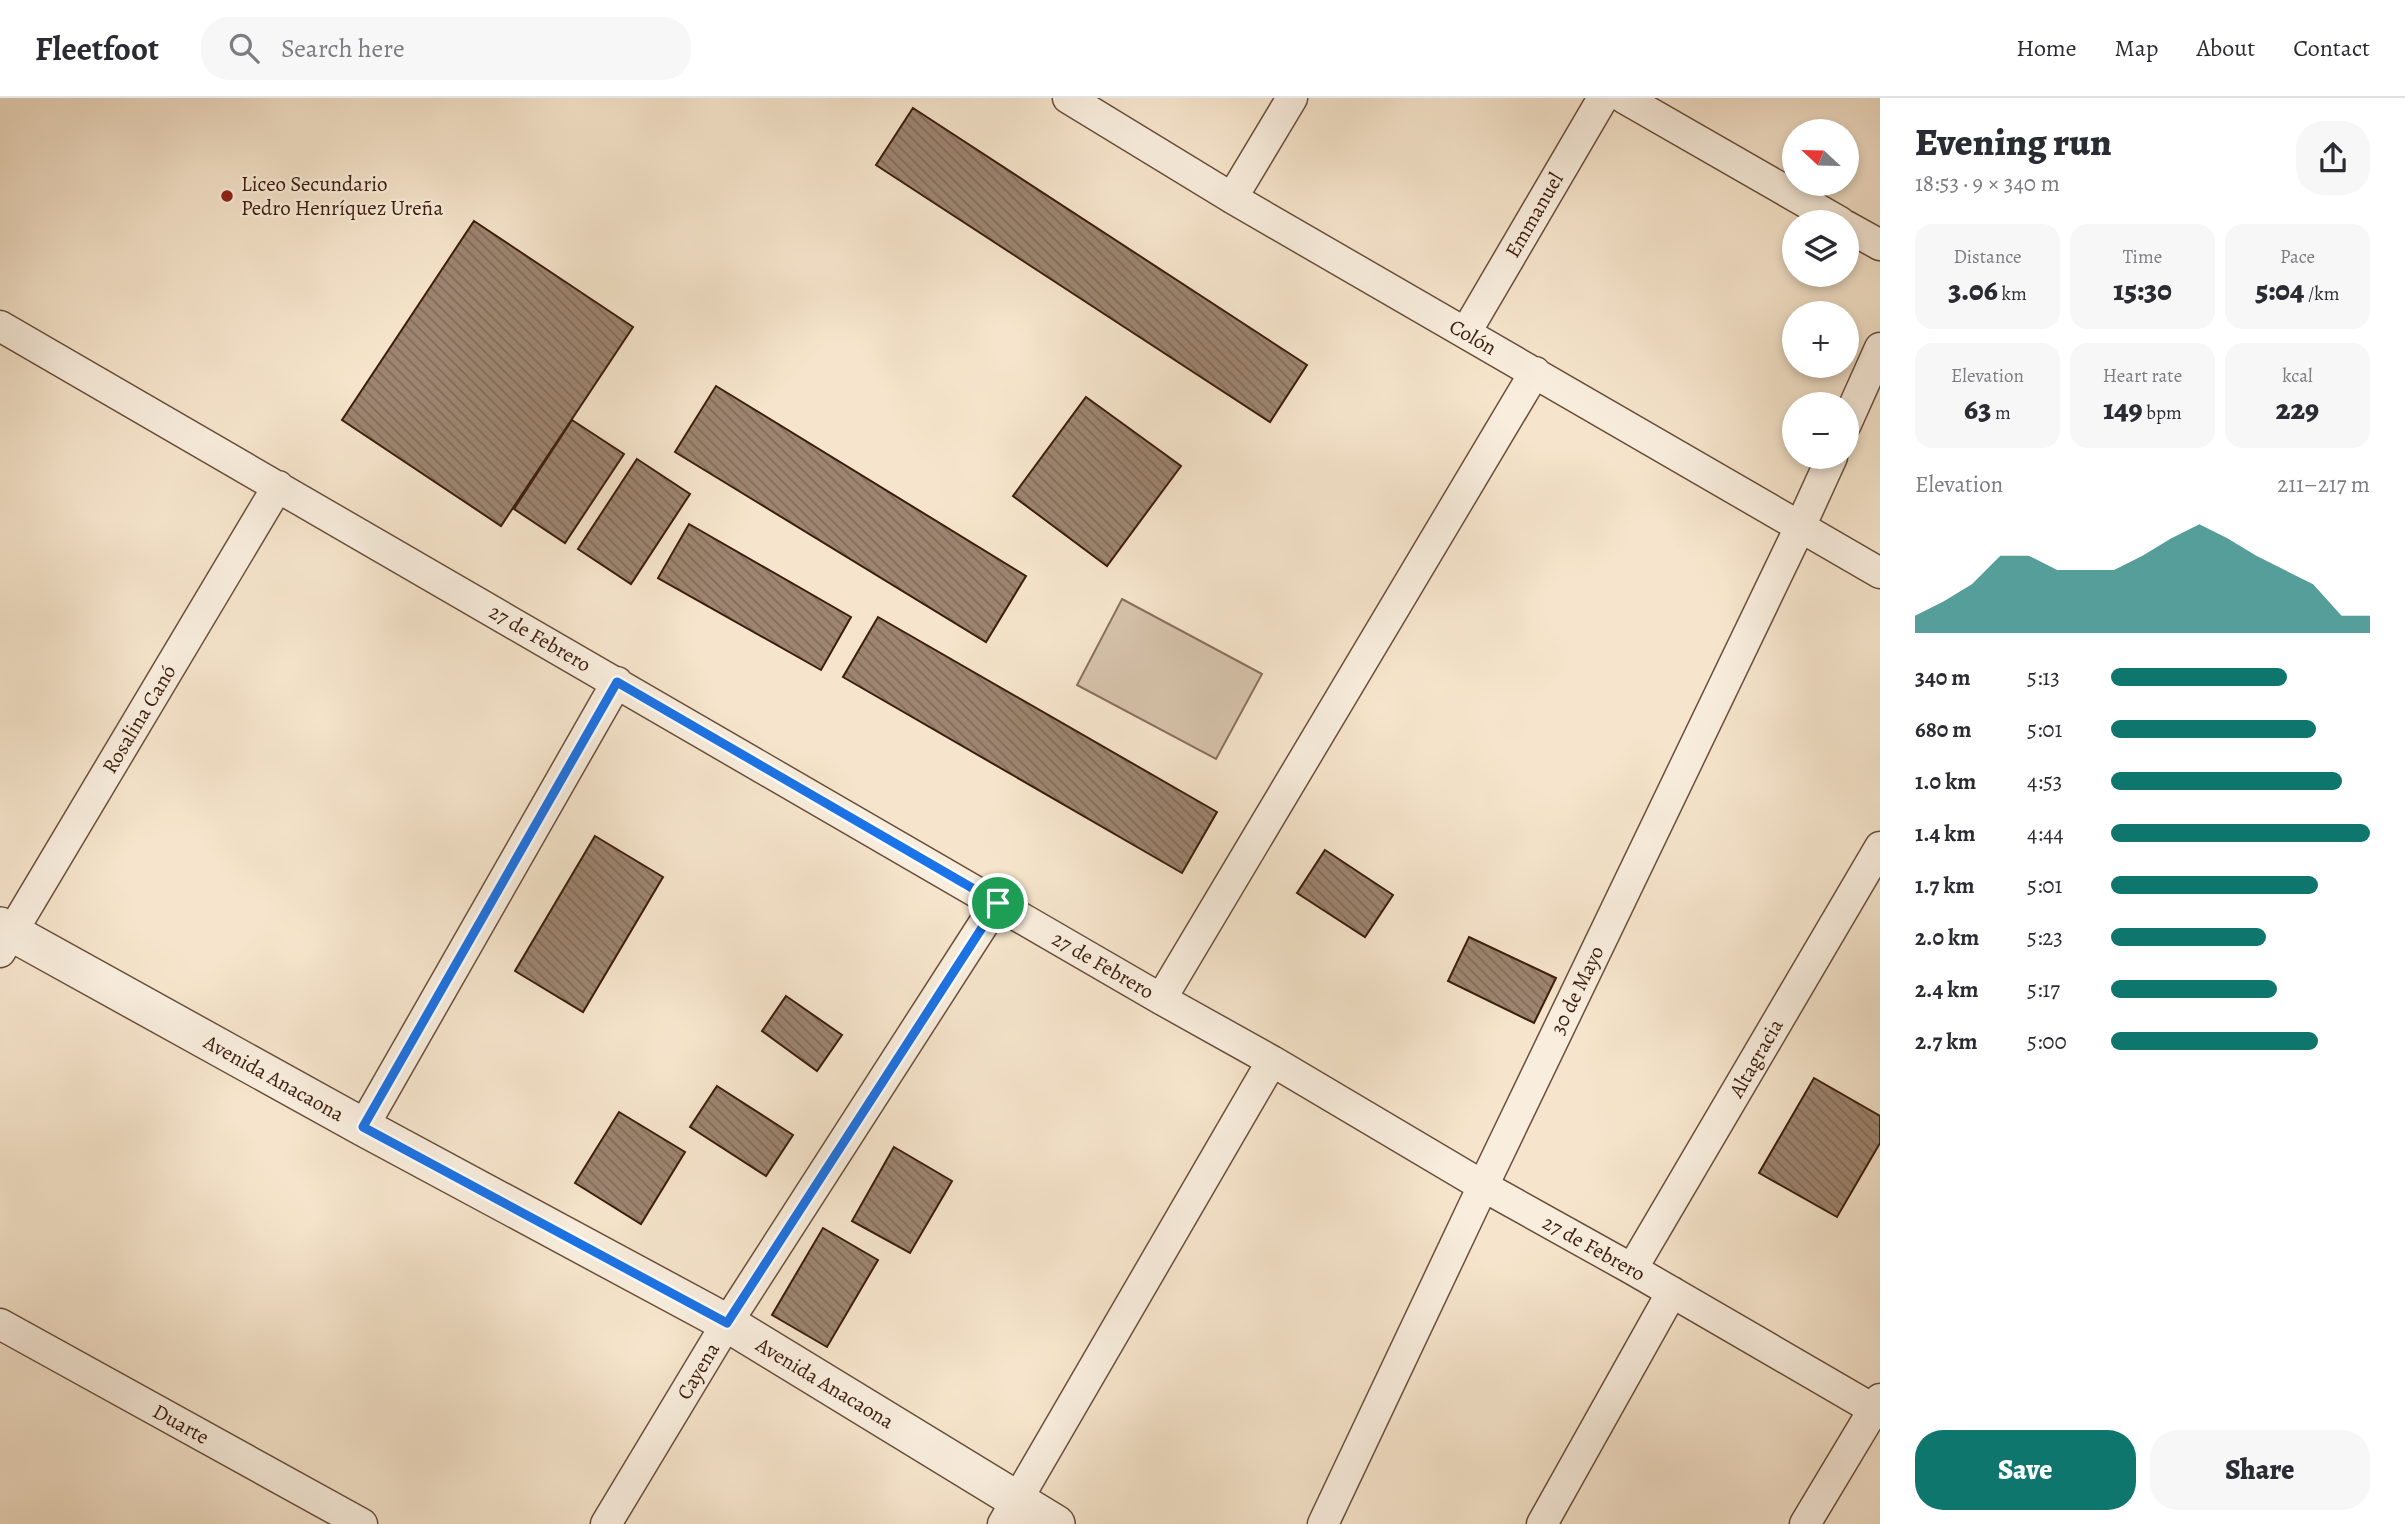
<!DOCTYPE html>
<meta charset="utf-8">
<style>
body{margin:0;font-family:Alegreya,serif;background:#f7f7f7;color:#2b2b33;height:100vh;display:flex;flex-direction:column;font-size:26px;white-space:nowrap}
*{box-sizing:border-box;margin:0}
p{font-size:23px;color:#7c7c81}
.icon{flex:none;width:38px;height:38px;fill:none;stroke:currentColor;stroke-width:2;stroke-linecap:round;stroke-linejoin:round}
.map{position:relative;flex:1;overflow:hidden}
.details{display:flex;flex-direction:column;background:#fff;width:525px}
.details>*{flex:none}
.needle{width:46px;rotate:292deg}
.tools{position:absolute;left:1782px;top:21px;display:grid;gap:14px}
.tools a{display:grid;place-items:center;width:77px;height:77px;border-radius:50%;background:#fff;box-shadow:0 4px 10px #0003;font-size:35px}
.pin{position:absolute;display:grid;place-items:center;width:60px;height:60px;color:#fff;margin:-30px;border:4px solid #fff;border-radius:50%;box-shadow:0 2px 7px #0007}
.round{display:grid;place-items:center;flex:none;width:74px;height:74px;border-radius:28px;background:#f7f7f7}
.headline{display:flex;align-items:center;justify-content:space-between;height:119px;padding:0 35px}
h1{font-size:38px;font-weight:800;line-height:52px}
.stats{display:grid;grid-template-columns:repeat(3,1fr);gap:10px;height:119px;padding:7px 35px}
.stats div{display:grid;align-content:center;border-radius:18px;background:#f7f7f7;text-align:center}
.stats b{font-size:30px;font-weight:800}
.stats small{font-size:19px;font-weight:400}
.stats p{font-size:19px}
.chart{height:196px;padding:14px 35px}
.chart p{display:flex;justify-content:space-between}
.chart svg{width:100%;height:126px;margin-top:7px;fill:#0f766e;opacity:.7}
.action{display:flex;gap:14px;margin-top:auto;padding:14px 35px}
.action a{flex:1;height:80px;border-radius:28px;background:#0f766e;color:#fff;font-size:28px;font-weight:800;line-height:80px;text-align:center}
.action a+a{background:#f7f7f7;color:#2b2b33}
ul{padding:0 35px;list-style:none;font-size:23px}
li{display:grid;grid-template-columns:112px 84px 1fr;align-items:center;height:52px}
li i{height:18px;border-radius:9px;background:#0f766e}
header{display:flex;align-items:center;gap:42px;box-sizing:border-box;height:98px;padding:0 35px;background:#fff;border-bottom:2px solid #e1e1e2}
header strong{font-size:33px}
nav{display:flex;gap:38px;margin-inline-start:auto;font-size:24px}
.search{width:490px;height:63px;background:#f7f7f7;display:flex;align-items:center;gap:18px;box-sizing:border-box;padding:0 24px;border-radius:28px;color:#7c7c81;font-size:26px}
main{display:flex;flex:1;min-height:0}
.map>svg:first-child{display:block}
.green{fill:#d6c3ab;stroke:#89705c;stroke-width:2}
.building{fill:url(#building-back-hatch);stroke:#3c1d0c;stroke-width:2}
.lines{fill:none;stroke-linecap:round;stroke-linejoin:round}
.minor-casing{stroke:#6a4f3c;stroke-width:33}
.tertiary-casing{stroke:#6a4f3c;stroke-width:40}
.minor{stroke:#f9eede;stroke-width:30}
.tertiary{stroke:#f9eede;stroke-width:37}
.route-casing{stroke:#fff;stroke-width:14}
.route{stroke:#1a73e8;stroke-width:9}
.poi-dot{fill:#8f2418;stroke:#f9eede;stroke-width:2.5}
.labels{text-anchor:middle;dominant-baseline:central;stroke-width:5;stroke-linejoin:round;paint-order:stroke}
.poi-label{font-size:21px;fill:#3c1d0c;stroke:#f9eede;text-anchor:start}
.street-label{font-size:21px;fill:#3c1d0c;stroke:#f9eede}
</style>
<header>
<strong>Fleetfoot</strong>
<div class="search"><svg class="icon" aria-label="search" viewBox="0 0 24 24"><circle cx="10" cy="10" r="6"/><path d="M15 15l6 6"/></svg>Search here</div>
<nav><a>Home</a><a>Map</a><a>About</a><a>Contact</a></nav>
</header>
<main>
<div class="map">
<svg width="1880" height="1426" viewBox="0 0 1880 1426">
<defs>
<pattern id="building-back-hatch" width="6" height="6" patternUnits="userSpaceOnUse" patternTransform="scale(1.75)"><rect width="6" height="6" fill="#9d8570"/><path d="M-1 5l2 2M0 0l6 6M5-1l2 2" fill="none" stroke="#816c5a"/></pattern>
</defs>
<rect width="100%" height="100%" fill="#f6e5cc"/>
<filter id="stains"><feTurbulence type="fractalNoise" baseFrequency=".00286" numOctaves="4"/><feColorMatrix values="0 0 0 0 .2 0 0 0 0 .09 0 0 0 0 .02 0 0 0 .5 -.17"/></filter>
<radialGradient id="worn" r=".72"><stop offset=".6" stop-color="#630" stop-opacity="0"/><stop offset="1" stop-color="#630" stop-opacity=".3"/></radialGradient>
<path class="green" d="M1122,501L1262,576L1216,661L1077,587Z"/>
<path class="building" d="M913,10L1307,267L1270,324L876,67Z
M474,123L633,229L501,428L342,322Z
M716,288L1026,478L986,544L675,354Z
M1086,299L1181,368L1107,468L1013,398Z
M572,322L624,356L565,445L514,411Z
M637,361L690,396L631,486L578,451Z
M689,426L851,519L821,572L658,480Z
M878,519L1217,714L1182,775L843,579Z
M595,738L663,779L583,914L515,873Z
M1325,752L1393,797L1365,839L1297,795Z
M1469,839L1556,880L1534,925L1448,883Z
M786,898L842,937L817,973L762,933Z
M1814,980L1880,1018V1045L1837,1119L1759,1075Z
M717,988L793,1037L766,1078L690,1029Z
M619,1014L685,1054L641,1126L575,1085Z
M894,1049L952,1083L910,1155L852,1123Z
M823,1130L878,1162L827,1249L772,1217Z"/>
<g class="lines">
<defs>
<path id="minor" d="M1068,0L1232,100L1880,475
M1624,0L1840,124
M1232,100L1292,0
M1846,128L1880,147
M0,228L1161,901L1272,963L1483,1088L1632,1171L1880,1315
M1466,234L1603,0
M1846,326L1880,250
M0,854L278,388
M1161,901L1535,274
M363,1029L617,584
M1632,1171L1880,749
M0,1226L362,1426
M606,1426L727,1225L997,805
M1003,1426L1272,963
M1323,1426L1483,1088L1800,429L1832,359
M1542,1426L1672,1194
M1805,1426L1880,1301"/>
<path id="tertiary" d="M0,828L363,1029L727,1225L1056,1426"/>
</defs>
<use href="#minor" class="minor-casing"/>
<use href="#tertiary" class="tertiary-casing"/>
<use href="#minor" class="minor"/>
<use href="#tertiary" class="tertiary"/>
</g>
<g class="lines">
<defs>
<path id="route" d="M617,584L998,805L727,1225L363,1029Z"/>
</defs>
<use href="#route" class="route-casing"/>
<use href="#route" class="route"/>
</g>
<circle class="poi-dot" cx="227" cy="98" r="7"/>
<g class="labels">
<g class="poi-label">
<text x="241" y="86">Liceo Secundario<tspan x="241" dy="24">Pedro Henríquez Ureña</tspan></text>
</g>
<g class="street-label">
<text transform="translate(1534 117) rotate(-60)">Emmanuel</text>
<text transform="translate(1473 239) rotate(30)">Colón</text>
<text transform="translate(540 540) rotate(30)">27 de Febrero</text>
<text transform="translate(139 621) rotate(-59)">Rosalina Canó</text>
<text transform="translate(1103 867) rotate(30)">27 de Febrero</text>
<text transform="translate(1577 892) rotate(-64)">30 de Mayo</text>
<text transform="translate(1756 960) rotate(-60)">Altagracia</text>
<text transform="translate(274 980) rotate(29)">Avenida Anacaona</text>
<text transform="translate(1594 1150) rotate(29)">27 de Febrero</text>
<text transform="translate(698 1273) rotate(-59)">Cayena</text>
<text transform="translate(825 1285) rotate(31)">Avenida Anacaona</text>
<text transform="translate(181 1326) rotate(29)">Duarte</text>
</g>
</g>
<rect width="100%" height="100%" filter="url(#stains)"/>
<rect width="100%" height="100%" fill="url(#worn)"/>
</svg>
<div class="tools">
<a><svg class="needle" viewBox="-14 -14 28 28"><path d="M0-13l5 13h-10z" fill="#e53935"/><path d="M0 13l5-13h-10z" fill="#7c7c81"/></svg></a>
<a><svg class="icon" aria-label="layers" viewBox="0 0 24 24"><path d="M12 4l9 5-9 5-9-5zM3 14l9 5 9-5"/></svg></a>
<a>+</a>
<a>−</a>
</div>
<div class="pin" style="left:998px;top:805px;background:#1e9e55"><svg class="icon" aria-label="arrive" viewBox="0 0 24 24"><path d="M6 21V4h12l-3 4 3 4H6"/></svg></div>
</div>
<section class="details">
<div class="headline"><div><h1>Evening run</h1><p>18:53 · 9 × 340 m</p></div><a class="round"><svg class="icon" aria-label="share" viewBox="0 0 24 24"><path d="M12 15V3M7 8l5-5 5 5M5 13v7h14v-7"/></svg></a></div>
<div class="stats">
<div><p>Distance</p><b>3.06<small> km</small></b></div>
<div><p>Time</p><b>15:30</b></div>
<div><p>Pace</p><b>5:04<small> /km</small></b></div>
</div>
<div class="stats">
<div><p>Elevation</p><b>63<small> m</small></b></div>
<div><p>Heart rate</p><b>149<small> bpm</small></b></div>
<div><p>kcal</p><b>229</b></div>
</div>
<div class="chart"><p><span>Elevation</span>211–217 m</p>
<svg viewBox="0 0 160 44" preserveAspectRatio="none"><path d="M0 44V38L10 33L20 27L30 17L40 17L50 22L60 22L70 22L80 17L90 11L100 6L110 11L120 17L130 22L140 27L150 38L160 38V44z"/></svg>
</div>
<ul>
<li><b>340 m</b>5:13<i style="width:68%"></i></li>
<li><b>680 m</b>5:01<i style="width:79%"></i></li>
<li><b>1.0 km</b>4:53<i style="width:89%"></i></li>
<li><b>1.4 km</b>4:44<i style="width:100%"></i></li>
<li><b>1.7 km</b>5:01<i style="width:80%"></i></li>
<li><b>2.0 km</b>5:23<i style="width:60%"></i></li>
<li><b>2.4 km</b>5:17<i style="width:64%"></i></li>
<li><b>2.7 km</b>5:00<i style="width:80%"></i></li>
</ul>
<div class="action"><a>Save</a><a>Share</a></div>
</section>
</main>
